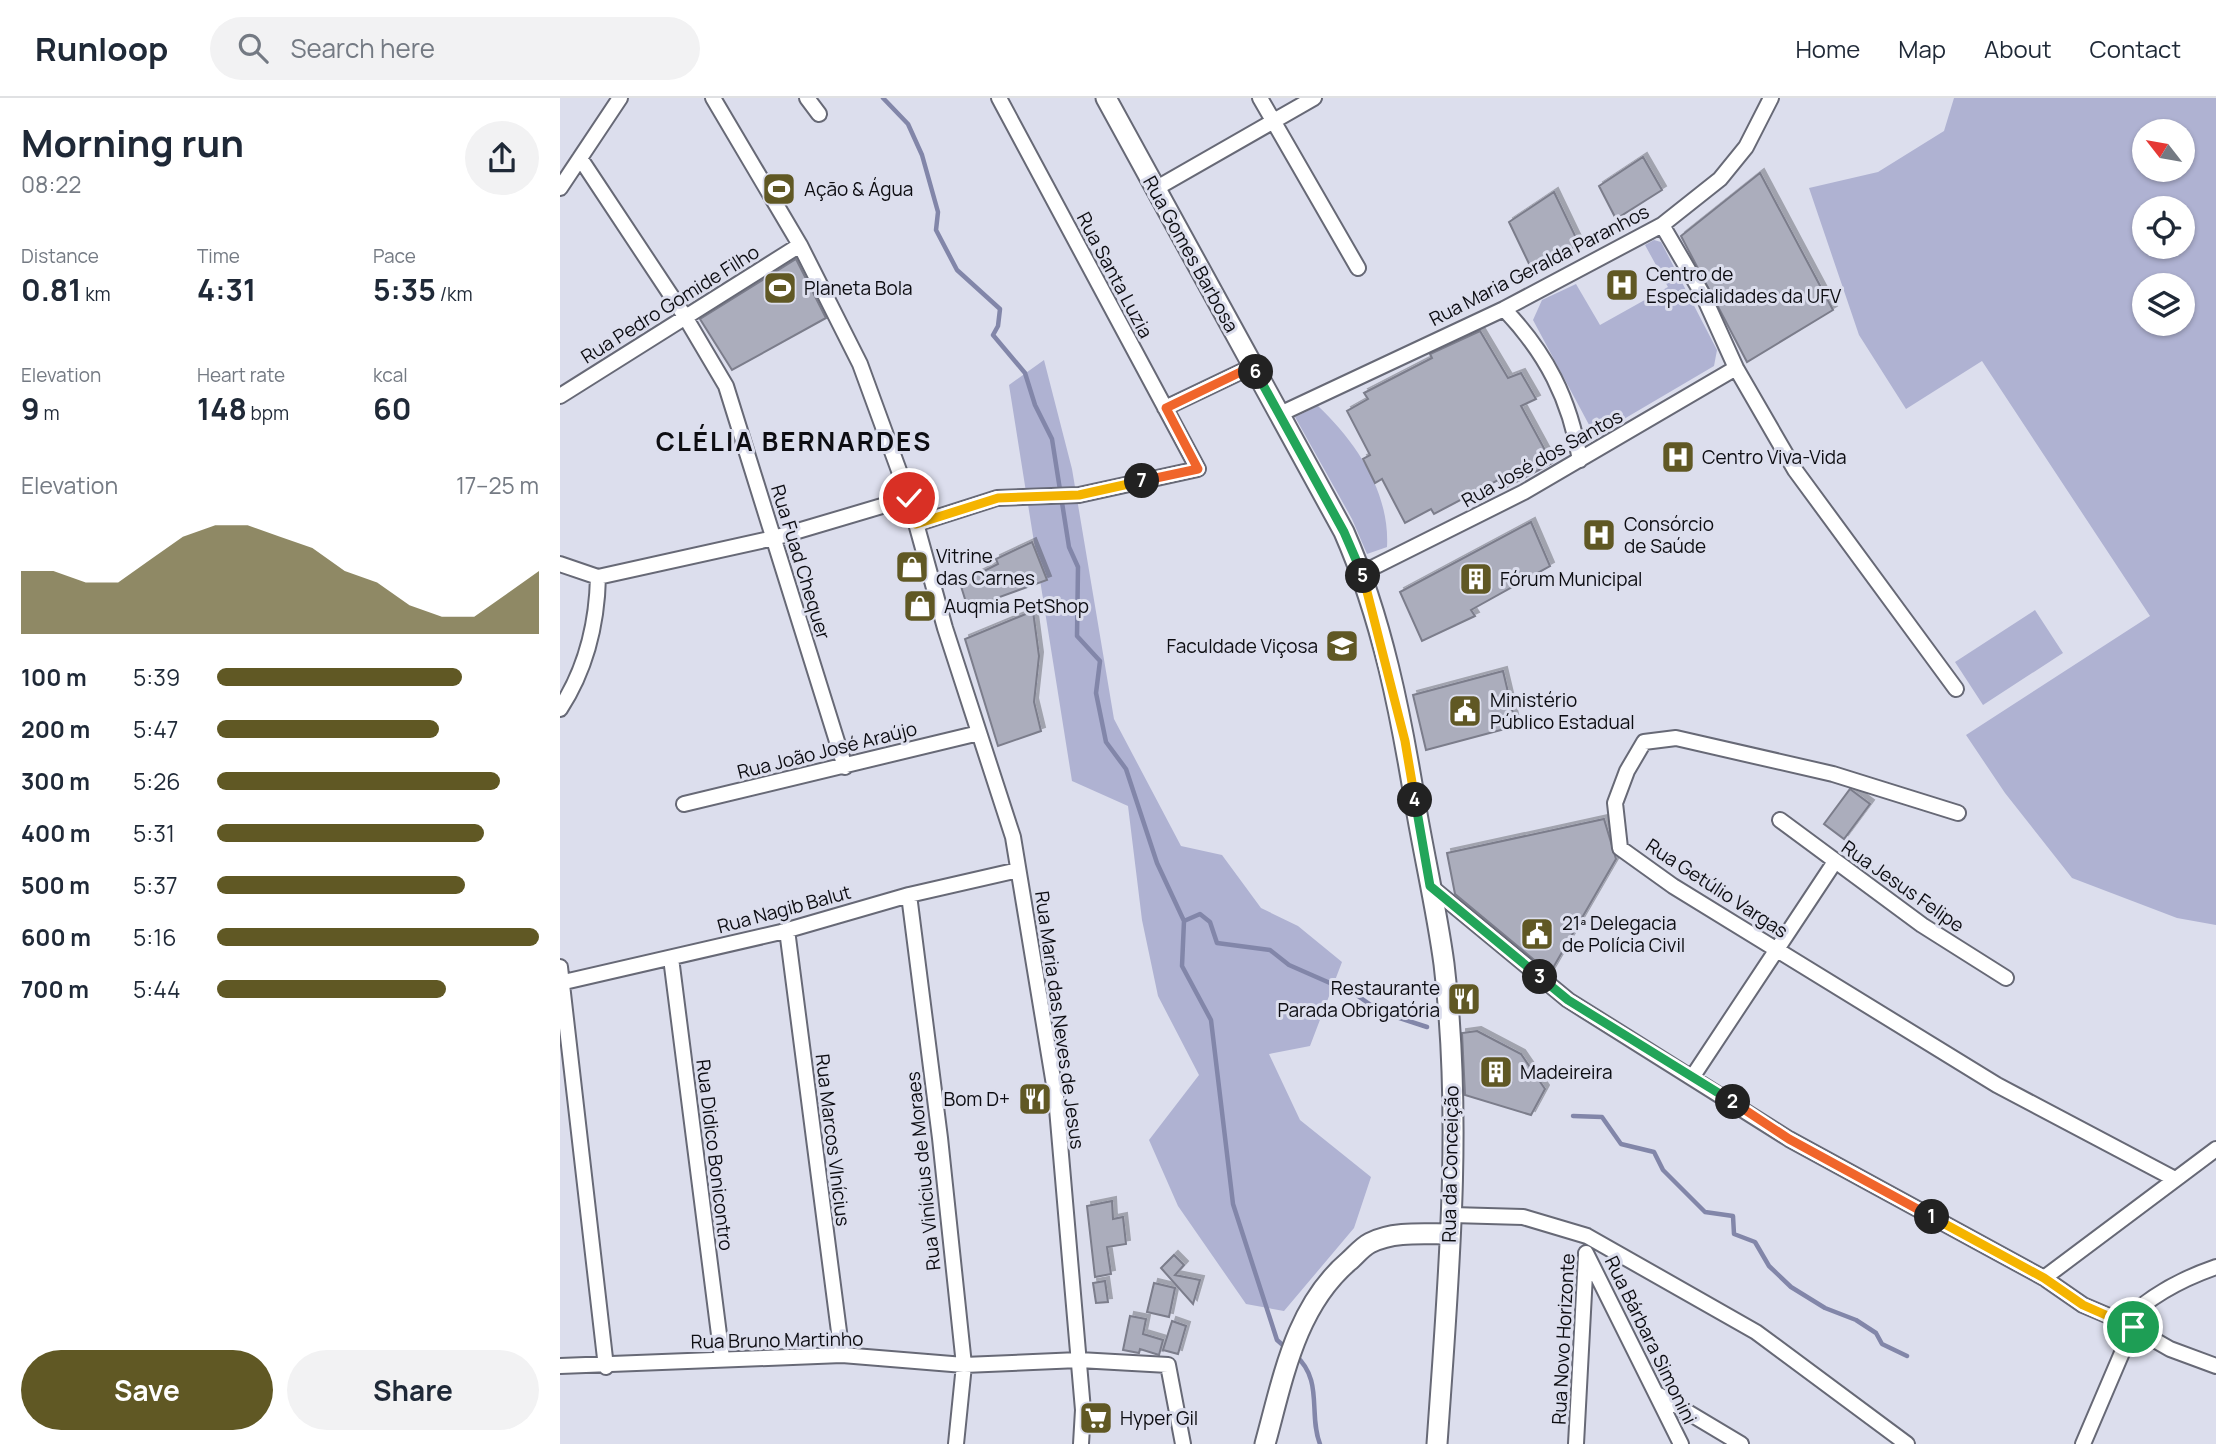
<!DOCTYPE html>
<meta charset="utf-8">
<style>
body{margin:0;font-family:Manrope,sans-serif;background:#f2f2f3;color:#1f2937;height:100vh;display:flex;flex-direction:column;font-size:26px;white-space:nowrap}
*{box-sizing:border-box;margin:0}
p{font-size:23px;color:#747a83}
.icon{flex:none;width:38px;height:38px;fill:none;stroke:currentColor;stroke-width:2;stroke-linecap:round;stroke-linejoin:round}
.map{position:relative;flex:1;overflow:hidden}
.panel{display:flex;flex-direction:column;background:#fff;width:560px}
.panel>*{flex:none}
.needle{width:46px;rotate:301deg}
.controls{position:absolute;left:1572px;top:21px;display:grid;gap:14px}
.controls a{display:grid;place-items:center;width:63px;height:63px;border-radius:50%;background:#fff;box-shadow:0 2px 5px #0004;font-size:35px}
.pin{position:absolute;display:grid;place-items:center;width:60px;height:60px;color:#fff;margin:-30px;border:4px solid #fff;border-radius:50%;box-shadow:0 2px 7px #0007}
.km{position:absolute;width:35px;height:35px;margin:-18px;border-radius:50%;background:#222;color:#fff;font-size:19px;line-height:35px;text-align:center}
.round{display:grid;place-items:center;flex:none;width:74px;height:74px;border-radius:37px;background:#f2f2f3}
.overview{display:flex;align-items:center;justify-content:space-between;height:119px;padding:0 21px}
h1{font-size:38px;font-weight:700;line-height:52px}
.metrics{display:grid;grid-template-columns:repeat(3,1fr);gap:10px;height:119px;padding:7px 21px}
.metrics div{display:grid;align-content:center}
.metrics b{font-size:30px;font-weight:700}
.metrics small{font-size:19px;font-weight:400}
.metrics p{font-size:19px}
.chart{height:196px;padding:14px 21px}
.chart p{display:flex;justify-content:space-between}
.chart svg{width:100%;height:126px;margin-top:7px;fill:#605824;opacity:.7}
.action{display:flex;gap:14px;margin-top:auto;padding:14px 21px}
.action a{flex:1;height:80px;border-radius:42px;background:#605824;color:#fff;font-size:28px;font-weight:700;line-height:80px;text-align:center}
.action a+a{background:#f2f2f3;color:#1f2937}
ul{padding:0 21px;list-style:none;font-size:23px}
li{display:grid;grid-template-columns:112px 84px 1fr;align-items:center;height:52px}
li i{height:18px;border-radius:9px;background:#605824}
header{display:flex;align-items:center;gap:42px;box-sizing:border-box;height:98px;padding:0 35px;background:#fff;border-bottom:2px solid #e0e1e3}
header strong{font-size:33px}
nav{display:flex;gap:38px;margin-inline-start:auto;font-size:24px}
.search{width:490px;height:63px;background:#f2f2f3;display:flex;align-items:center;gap:18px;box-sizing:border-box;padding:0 24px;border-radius:38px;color:#747a83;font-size:26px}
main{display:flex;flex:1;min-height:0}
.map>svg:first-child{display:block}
.green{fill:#afb2d2;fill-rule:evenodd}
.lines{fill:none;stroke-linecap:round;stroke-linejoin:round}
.stream{stroke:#8286a9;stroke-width:4.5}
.building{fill:#abadbc;stroke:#7b7d8b;stroke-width:2;filter:url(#shadow)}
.street-casing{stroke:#676976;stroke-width:18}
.secondary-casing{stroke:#676976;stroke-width:23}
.street{stroke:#fff;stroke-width:14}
.secondary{stroke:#fff;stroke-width:19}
.split-1-casing{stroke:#fff;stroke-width:14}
.split-2-casing{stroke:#fff;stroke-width:14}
.split-3-casing{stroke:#fff;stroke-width:14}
.split-4-casing{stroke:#fff;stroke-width:14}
.split-5-casing{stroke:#fff;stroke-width:14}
.split-6-casing{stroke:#fff;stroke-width:14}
.split-7-casing{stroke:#fff;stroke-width:14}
.split-8-casing{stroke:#fff;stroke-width:14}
.split-1{stroke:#f5b400;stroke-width:9}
.split-2{stroke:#f0652b;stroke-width:9}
.split-3{stroke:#22a559;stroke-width:9}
.split-4{stroke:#22a559;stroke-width:9}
.split-5{stroke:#f5b400;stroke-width:9}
.split-6{stroke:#22a559;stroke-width:9}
.split-7{stroke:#f0652b;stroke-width:9}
.split-8{stroke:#f5b400;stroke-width:9}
.labels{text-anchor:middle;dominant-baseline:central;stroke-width:6;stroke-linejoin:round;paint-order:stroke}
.poi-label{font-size:19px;fill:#0d0d12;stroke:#dcdeed;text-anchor:start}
.street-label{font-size:19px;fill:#0d0d12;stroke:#dcdeed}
.district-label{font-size:26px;font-weight:bold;letter-spacing:2px;fill:#0d0d12;stroke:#dcdeed}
</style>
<header>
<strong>Runloop</strong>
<div class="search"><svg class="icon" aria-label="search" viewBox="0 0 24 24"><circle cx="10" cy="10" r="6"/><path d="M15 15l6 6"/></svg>Search here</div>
<nav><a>Home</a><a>Map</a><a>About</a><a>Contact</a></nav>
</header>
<main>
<section class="panel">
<div class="overview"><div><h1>Morning run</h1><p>08:22</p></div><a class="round"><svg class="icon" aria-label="share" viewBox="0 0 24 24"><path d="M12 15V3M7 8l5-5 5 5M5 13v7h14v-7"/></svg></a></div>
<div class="metrics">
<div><p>Distance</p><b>0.81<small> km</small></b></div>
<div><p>Time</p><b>4:31</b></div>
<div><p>Pace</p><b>5:35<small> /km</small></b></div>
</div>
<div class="metrics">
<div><p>Elevation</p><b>9<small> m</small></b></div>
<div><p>Heart rate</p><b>148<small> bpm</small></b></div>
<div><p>kcal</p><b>60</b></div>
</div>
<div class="chart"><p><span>Elevation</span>17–25 m</p>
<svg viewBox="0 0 160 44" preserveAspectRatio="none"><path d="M0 44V22L10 22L20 26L30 26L40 18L50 10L60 6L70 6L80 10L90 14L100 22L110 26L120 34L130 38L140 38L150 30L160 22V44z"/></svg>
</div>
<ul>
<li><b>100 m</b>5:39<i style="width:76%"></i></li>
<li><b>200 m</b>5:47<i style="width:69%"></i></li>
<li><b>300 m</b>5:26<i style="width:88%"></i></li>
<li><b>400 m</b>5:31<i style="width:83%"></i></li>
<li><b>500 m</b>5:37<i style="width:77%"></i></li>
<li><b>600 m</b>5:16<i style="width:100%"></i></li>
<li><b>700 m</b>5:44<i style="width:71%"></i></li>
</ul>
<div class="action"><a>Save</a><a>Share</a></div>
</section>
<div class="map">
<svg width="1656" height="1346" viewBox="0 0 1656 1346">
<defs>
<filter id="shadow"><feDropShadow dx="4" dy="-4" stdDeviation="0" flood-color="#0004"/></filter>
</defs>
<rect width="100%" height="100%" fill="#dcdeed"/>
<path class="green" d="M1394,0H1656V827L1617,820L1512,780L1445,695L1406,637L1590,518L1422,263L1346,311L1299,237L1249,90L1318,74L1384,33ZM1622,33V72H1584V33ZM1622,110V149H1584V110ZM1622,187V226H1584V187Z
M1094,142L1101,144L1157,252L1154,268L1035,338L973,222L982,202L1016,186L1040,227L1108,189L1085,147Z
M484,262L512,371L554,621L621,748L662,757L701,810L738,828L782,864L750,948L709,956L740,1022L811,1079L794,1130L724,1213L686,1206L618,1108L589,1042L639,977L598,898L582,822L568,708L512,683L449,287Z
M758,308C796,344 830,394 827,449L807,456L792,421L735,319Z
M1475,512L1503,555L1423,607L1395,564Z"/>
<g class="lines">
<path class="stream" d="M323,0L348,26L362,57L378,114L376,132L397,172L440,211L438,228L433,237L465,275L475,307L492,341L509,449L518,469L517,538L540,563L536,595L546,644L566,671L597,765L624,823L622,868L651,922L673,1106L717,1242L725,1249
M624,823L640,816L650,824L657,845L710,852L729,867L795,896L821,914L867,929
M1013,1018L1042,1019L1061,1046L1094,1054L1103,1072L1145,1114L1173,1118L1174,1136L1195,1144L1209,1168L1231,1189L1265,1210L1296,1222L1316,1235L1322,1246L1347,1258
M735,1257C764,1282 748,1316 760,1346"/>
</g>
<path class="building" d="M1083,59L1102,92L1056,121L1039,88Z
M1200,75L1273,212L1187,264L1121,138Z
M994,94L1019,146L973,174L949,124Z
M236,161L266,220L172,272L140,221Z
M920,233L948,280L961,275L976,301L961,308L992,365L943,391L938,382L874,416L871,411L845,425L822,381L815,385L803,361L810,357L787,313L808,301L804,295L872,260L870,256Z
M971,424L990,468L911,512L915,518L862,543L840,494Z
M472,444L487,482L434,501L435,503L409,514L400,485L438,466L436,461Z
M473,513L479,558L474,604L481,633L438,648L405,541Z
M943,573L956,628L866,652L853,597Z
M1290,691L1310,706L1284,741L1264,726Z
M1044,721L1056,761L990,875L895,796L887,755Z
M917,933L961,956L985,991L971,1017L905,997L902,935Z
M552,1103L553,1121L563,1119L566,1146L547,1149L551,1176L535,1179L527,1108Z
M614,1157L624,1167L615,1177L640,1182L633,1206L601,1170Z
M545,1183L548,1204L536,1205L533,1185Z
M594,1185L615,1190L609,1219L587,1214Z
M570,1218L586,1221L583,1236L603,1242L599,1257L580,1251L579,1255L563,1252Z
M612,1223L626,1228L618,1256L603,1252Z"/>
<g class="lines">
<defs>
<path id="street" d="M153,0L240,147L300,266L349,400L385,530L453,739L496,999L523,1312L521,1346
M247,0L259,16
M700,0L798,170
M20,60L124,217L166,288L285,669
M0,90L60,0
M595,91L754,0
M1102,127L1143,197L1176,270L1235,372L1396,591
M944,211C986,255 1010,301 1020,362
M0,298L240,147
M605,310L693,268
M720,316L944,211L1102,127L1160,81L1186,49L1211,0
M356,426L437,400L519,397L638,371L439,0
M0,466L38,479C37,526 26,571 0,611
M802,475L964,394L1176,270
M38,479L214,440L349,400
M124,706L419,635
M1398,715L1273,676L1116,640L1084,644L1067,673L1055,705L1060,750L1113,788L1437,987L1613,1080
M1220,722L1362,827L1446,880
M870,788L1008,902L1229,1041L1484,1180L1523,1207L1563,1224L1610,1251L1656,1268
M349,797L380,1040L404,1267L396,1346
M227,832L282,1257
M111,860L162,1260
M0,869L46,1269
M0,885L221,834L349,797L458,772
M1133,978L1274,765
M892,1117L963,1119L1027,1138L1196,1234L1347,1346
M1026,1155L1121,1346
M1484,1180L1656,1051
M1563,1224C1590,1198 1621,1181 1656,1169
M0,1268L282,1257L404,1267L519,1262L608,1267L623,1346
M1099,1297L1181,1346
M1016,1346L1026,1157
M1523,1346L1573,1229"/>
<path id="secondary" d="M546,0L784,434C822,520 841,617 856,710C865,762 877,814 884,866C903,1025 888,1187 877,1346
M705,1346C723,1281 735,1209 789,1163C795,1158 802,1149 810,1145C833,1133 864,1136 889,1136"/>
</defs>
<use href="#street" class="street-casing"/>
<use href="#secondary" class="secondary-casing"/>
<use href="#street" class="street"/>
<use href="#secondary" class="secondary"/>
</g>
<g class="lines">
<defs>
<path id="split-1" d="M1372,1119L1484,1180L1523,1207L1573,1229"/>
<path id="split-2" d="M1173,1004L1229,1041L1372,1119"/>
<path id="split-3" d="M980,879L1008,902L1173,1004"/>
<path id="split-4" d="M855,702L870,788L980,879"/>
<path id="split-5" d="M803,478L845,643L855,702"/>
<path id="split-6" d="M696,274L784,434L803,478"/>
<path id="split-7" d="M582,383L638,371L606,310L693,268L696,274"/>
<path id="split-8" d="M349,400L356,426L438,400L519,397L582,383"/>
</defs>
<use href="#split-1" class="split-1-casing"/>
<use href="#split-2" class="split-2-casing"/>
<use href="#split-3" class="split-3-casing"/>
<use href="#split-4" class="split-4-casing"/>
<use href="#split-5" class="split-5-casing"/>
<use href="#split-6" class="split-6-casing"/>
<use href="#split-7" class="split-7-casing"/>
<use href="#split-8" class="split-8-casing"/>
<use href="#split-1" class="split-1"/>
<use href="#split-2" class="split-2"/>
<use href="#split-3" class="split-3"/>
<use href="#split-4" class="split-4"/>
<use href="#split-5" class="split-5"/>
<use href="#split-6" class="split-6"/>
<use href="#split-7" class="split-7"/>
<use href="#split-8" class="split-8"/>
</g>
<defs>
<symbol id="stadium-square" viewBox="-11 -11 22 22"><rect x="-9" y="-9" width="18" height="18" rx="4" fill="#605824" stroke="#dcdeed"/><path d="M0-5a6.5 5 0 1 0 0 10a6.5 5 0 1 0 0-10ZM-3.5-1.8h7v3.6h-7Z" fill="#fff"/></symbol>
<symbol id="hospital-square" viewBox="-11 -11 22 22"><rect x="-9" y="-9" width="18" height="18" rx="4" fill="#605824" stroke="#dcdeed"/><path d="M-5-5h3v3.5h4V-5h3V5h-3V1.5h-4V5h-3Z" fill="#fff"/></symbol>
<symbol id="shop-square" viewBox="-11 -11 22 22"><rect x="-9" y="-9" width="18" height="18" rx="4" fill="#605824" stroke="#dcdeed"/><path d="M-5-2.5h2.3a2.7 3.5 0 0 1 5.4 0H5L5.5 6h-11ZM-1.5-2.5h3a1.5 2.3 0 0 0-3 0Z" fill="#fff"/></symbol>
<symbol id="building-square" viewBox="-11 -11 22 22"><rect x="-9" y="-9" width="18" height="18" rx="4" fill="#605824" stroke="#dcdeed"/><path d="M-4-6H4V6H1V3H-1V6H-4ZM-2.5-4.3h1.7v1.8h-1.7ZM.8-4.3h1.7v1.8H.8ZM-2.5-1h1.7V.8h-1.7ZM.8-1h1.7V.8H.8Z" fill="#fff"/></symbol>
<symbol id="university-square" viewBox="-11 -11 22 22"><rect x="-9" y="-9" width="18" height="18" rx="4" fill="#605824" stroke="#dcdeed"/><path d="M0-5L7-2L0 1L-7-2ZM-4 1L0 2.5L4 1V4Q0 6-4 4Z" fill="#fff"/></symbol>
<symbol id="civic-square" viewBox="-11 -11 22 22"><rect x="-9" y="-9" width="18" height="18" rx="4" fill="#605824" stroke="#dcdeed"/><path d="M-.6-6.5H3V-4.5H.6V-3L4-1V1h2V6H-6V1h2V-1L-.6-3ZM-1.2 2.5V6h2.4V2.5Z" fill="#fff"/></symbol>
<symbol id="restaurant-square" viewBox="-11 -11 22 22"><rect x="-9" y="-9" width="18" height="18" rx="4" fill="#605824" stroke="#dcdeed"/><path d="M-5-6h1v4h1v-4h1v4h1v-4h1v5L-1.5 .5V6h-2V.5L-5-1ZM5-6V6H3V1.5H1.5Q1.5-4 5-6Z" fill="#fff"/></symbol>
<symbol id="supermarket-square" viewBox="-11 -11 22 22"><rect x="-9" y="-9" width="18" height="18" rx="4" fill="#605824" stroke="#dcdeed"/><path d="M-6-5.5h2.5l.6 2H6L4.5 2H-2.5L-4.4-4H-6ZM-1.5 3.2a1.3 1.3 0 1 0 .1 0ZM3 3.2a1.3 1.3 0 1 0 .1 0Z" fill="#fff"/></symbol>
</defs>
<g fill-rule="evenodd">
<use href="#stadium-square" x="200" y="72" width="38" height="38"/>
<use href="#hospital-square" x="1043" y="168" width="38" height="38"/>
<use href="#stadium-square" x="201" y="171" width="38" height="38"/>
<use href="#hospital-square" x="1099" y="340" width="38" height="38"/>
<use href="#hospital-square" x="1020" y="418" width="38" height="38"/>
<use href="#shop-square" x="333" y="450" width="38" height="38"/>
<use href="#building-square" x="897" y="462" width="38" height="38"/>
<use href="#shop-square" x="341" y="489" width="38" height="38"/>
<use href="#university-square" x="763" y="529" width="38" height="38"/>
<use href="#civic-square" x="886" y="594" width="38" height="38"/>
<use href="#civic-square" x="958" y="817" width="38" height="38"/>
<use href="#restaurant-square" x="885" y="882" width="38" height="38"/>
<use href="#building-square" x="917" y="955" width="38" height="38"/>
<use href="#restaurant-square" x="456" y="982" width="38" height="38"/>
<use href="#supermarket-square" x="517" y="1301" width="38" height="38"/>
</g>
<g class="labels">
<g class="poi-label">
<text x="244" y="91">Ação &amp; Água</text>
<text x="1086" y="176">Centro de<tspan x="1086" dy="22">Especialidades da UFV</tspan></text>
<text x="244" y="190">Planeta Bola</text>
<text x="1142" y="359">Centro Viva-Vida</text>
<text x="1064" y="426">Consórcio<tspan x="1064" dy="22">de Saúde</tspan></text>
<text x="376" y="458">Vitrine<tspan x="376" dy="22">das Carnes</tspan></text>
<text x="940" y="481">Fórum Municipal</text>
<text x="384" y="508">Auqmia PetShop</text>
<text x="758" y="548" text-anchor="end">Faculdade Viçosa</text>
<text x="930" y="602">Ministério<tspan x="930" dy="22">Público Estadual</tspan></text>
<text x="1002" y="825">21ª Delegacia<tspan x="1002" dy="22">de Polícia Civil</tspan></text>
<text x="880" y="890" text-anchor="end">Restaurante<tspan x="880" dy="22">Parada Obrigatória</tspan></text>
<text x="960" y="974">Madeireira</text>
<text x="450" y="1001" text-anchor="end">Bom D+</text>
<text x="560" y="1320">Hyper Gil</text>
</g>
<g class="street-label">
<text transform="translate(631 156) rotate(61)">Rua Gomes Barbosa</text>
<text transform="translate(979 167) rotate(-27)">Rua Maria Geralda Paranhos</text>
<text transform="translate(555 177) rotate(62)">Rua Santa Luzia</text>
<text transform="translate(110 206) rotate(-32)">Rua Pedro Gomide Filho</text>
<text transform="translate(982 360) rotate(-29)">Rua José dos Santos</text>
<text transform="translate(241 464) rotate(73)">Rua Fuad Chequer</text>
<text transform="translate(267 652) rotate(-14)">Rua João José Araújo</text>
<text transform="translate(1343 788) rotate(35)">Rua Jesus Felipe</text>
<text transform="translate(1157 790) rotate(33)">Rua Getúlio Vargas</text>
<text transform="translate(224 811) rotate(-15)">Rua Nagib Balut</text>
<text transform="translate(500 922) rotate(82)">Rua Maria das Neves de Jesus</text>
<text transform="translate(273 1042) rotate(83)">Rua Marcos VInícius</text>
<text transform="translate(155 1057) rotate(83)">Rua Didico Bonicontro</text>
<text transform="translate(890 1066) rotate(-89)">Rua da Conceição</text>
<text transform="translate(363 1073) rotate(-96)">Rua Vinícius de Moraes</text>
<text transform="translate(1003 1241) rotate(-87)">Rua Novo Horizonte</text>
<text transform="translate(217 1242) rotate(-1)">Rua Bruno Martinho</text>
<text transform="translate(1091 1242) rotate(64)">Rua Bárbara Simonini</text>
</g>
<g class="district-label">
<text x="234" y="343">CLÉLIA BERNARDES</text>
</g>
</g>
</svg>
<div class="controls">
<a><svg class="needle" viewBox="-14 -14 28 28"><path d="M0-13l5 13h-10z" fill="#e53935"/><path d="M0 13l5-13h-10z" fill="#747a83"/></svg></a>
<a><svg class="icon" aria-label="locate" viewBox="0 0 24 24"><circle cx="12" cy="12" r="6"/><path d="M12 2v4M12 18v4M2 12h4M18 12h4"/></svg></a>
<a><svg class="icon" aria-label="layers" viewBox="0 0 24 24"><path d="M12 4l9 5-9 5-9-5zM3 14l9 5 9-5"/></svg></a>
</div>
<div class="pin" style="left:1573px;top:1229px;background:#1e9e55"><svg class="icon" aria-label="arrive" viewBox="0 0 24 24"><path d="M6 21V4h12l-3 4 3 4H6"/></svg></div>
<div class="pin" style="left:349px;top:400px;background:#d93025"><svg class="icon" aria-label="check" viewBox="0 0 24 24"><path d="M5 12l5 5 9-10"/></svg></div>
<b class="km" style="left:1372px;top:1119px">1</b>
<b class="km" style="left:1173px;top:1004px">2</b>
<b class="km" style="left:980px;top:879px">3</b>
<b class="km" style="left:855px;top:702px">4</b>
<b class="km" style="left:803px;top:478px">5</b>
<b class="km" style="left:696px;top:274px">6</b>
<b class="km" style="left:582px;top:383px">7</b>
</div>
</main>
